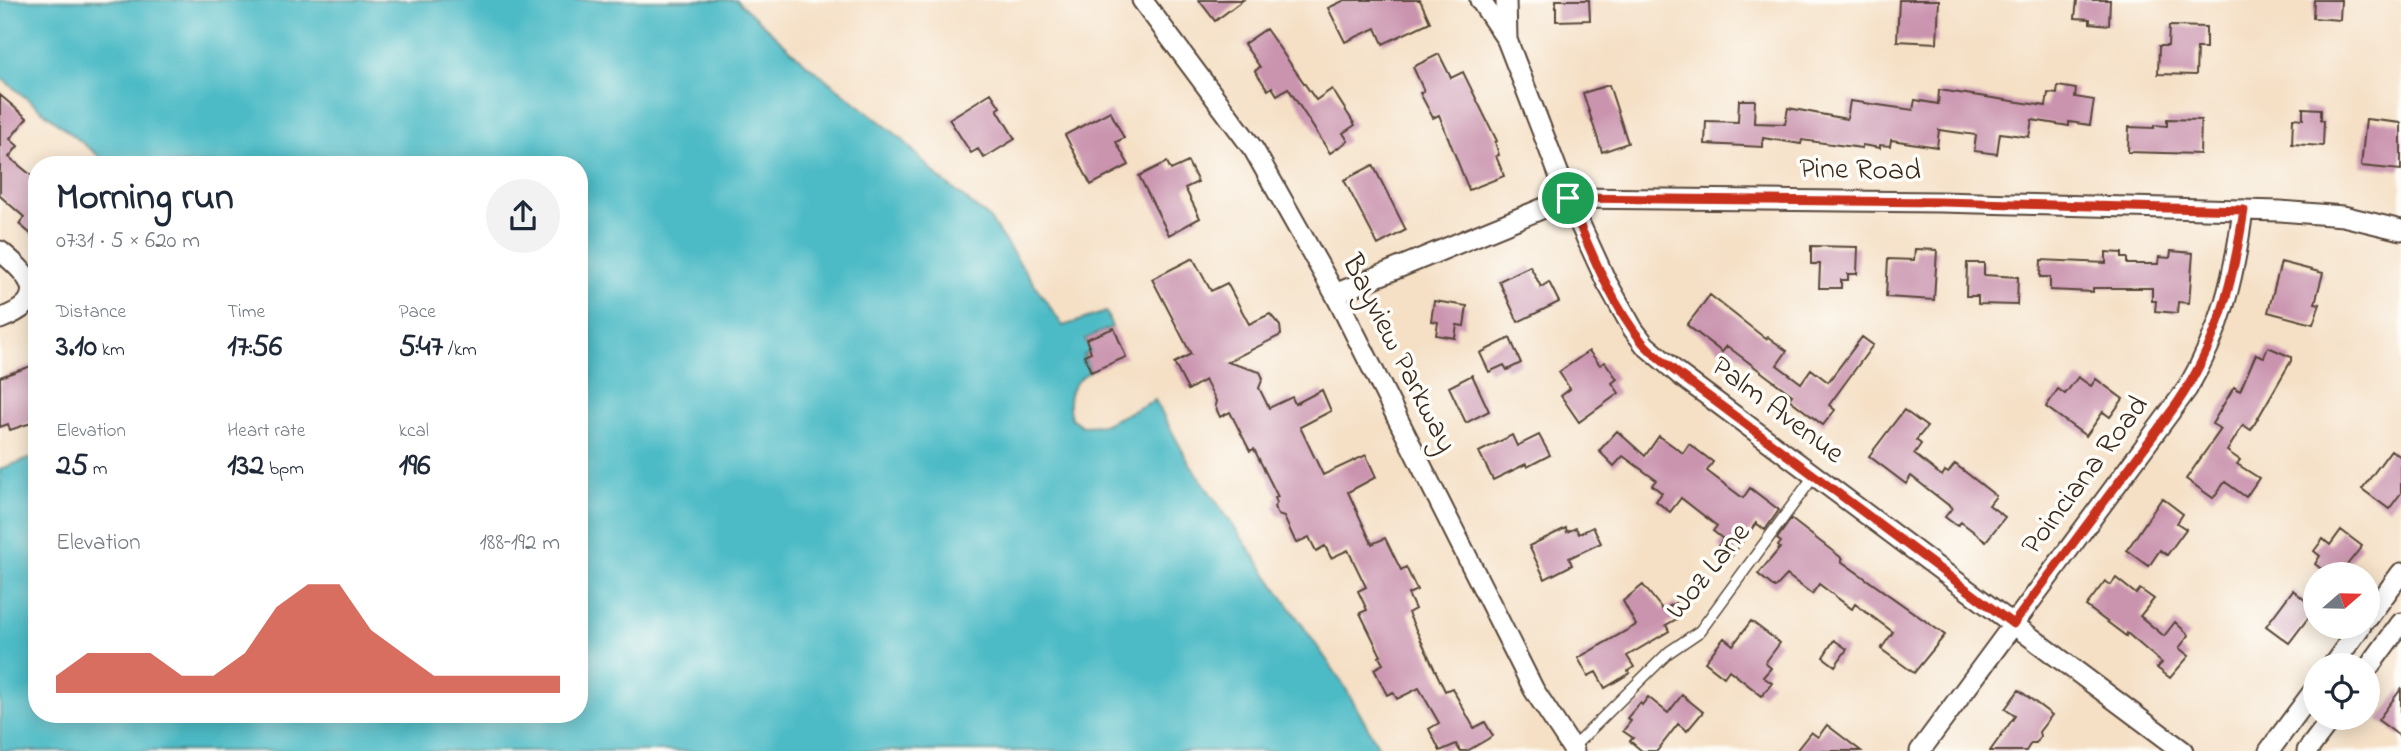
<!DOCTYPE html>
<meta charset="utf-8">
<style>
body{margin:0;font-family:"Indie Flower",sans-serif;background:#f2f2f3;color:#1f2937;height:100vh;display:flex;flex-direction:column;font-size:26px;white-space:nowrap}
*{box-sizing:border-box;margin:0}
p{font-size:23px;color:#747a83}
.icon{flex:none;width:38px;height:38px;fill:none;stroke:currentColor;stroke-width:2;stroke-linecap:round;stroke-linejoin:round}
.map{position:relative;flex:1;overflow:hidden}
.side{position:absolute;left:28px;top:156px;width:560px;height:567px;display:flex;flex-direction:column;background:#fff;border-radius:28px;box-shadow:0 4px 18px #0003}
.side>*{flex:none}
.needle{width:46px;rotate:70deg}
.tools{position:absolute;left:2303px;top:562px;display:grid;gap:14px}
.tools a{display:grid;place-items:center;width:77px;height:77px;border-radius:50%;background:#fff;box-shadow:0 4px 18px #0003;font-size:35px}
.pin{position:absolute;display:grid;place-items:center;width:60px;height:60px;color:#fff;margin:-30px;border:4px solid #fff;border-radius:50%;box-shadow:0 2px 7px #0007}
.round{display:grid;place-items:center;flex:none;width:74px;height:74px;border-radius:37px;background:#f2f2f3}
.headline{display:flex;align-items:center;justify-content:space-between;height:119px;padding:0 28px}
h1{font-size:38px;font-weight:700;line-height:52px}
.stats{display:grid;grid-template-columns:repeat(3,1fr);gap:10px;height:119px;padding:7px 28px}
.stats div{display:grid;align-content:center}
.stats b{font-size:30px;font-weight:700}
.stats small{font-size:19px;font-weight:400}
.stats p{font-size:19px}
.chart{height:196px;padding:14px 28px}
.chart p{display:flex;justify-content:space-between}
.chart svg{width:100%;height:126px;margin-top:7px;fill:#c8321e;opacity:.7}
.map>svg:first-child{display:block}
.water{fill:#4dbbc6;stroke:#447272;stroke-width:2}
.building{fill:#ca94af}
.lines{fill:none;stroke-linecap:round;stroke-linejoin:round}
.service-casing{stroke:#574537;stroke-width:13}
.minor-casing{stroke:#574537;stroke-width:23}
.service{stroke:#fff;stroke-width:10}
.minor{stroke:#fff;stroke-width:19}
.route-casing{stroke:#fff;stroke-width:14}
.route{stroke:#c8321e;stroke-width:9}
.labels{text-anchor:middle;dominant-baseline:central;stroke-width:7;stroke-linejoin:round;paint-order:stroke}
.street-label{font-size:30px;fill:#3b2a1e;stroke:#fdfcf7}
</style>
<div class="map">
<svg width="2401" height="751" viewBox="0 0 2401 751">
<rect width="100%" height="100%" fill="#fdfcf7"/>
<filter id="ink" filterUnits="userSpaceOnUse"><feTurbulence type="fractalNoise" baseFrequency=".0143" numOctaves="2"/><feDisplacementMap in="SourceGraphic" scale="14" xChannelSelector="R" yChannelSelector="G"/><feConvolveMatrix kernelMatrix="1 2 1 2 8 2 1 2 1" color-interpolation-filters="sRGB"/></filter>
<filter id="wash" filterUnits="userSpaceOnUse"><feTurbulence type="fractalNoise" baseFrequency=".00686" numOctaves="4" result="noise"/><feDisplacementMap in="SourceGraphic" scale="28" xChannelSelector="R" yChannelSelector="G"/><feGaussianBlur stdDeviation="1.57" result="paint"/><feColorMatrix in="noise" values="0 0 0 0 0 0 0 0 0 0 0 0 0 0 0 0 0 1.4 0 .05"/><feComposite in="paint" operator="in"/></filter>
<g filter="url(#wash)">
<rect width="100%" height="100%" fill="#f5e0c6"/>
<path class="water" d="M0,0H524L538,2L549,0H736L804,62L902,139L938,177L988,217L1063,326L1106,312L1112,327L1085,339L1091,352L1083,355L1090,371C1071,383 1065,396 1071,418L1082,426L1103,425L1155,400L1188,461L1342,682L1381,751H0V469L37,456V714H579V164H109L0,77Z"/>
<g id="blocks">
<path class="building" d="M1199,0H1243L1215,21Z
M1345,0H1420L1430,22L1383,44L1376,28L1345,42L1328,8Z
M1556,0H1589L1590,20L1556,21Z
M1899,0H1939L1937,43L1897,41Z
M2077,0H2110L2109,25L2090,23V19L2075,18Z
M2314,0H2341L2340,20L2313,18Z
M2169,26L2206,27V48H2197L2196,75L2158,74L2159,46H2168Z
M1266,29L1316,100L1332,89L1355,125L1343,133L1348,141L1330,153L1288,88L1277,95L1272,87L1268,90L1255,71L1260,67L1244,44Z
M1439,54L1451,78L1463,72L1497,141L1495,142L1499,155L1496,156L1504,176L1469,190L1439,115L1433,118L1420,93L1424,91L1413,67Z
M1609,85L1628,143L1602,152L1583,93Z
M2058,86L2076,89L2075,97L2094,100L2090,125L2069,122V126L2032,120L2029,137L2000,133L1997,154L1974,151L1976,135L1939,130L1937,147L1891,140L1890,146L1880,145V148L1862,145V148L1802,140L1801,144L1763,138V147L1705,144L1706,121L1738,122L1739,100H1755L1754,123L1785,124L1788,108L1847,119L1850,101L1913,110L1915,100L1938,104L1939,90L2046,106L2048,93L2057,94Z
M991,93L1000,107L997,109L1015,139L984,158L978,149L971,153L949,119Z
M0,95L27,118L10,139L18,146L9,157L37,180V239L19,224L24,217L0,196Z
M2303,108L2321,109V120L2324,121L2323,146L2292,144L2293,118L2303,119Z
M1110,111L1124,138L1116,142L1129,165L1091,185L1065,135Z
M2167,119L2201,120L2200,154L2128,152L2129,127L2154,128V125L2167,126Z
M2366,119L2401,123V170L2361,166Z
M1167,162L1171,170L1188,162L1198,182L1185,188L1200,218L1169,235L1139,176Z
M1373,165L1406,230L1378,245L1344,180Z
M1811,246L1858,247L1857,274H1848V280H1841V288H1819L1820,264H1811Z
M1915,249L1937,250L1934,300L1886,297L1888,259L1914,260Z
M2171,251L2193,253L2189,303L2178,302L2177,313L2155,311L2156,301H2152V288H2093V292L2050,290V277H2040L2041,260L2106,263V252L2122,253V258H2127V264H2158L2159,257L2170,258Z
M1193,258L1211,291L1227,283L1249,324L1270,314L1280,326L1281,335L1227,362L1260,372L1263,378L1259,388L1269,408L1292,397L1295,404L1322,390L1331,411L1300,427L1323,475L1366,455L1376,477L1348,492L1372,544L1385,538L1401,570L1406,567L1417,590L1408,594L1415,609L1408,613L1445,691L1452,688L1474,728L1485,722L1493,736L1467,751H1460L1456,744L1440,751L1429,729L1439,723L1419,688L1397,699L1393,692L1387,695L1374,669L1383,664L1379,657L1381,656L1360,613L1367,610L1358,591L1366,587L1348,550L1331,558L1325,546L1316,551L1309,537L1296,543L1284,517L1278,515L1274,507L1277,503L1275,498L1278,497L1254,449L1250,451L1230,412L1220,417L1215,406L1216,401L1205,380L1188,390L1174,363L1191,354L1152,279Z
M2281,262L2323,273L2315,303L2320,304L2313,324L2268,312Z
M1967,263H1984V275L2018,277L2017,305L1978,304V296H1966Z
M1530,266L1541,287L1549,282L1559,302L1518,322L1499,281Z
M1710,295L1766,339L1768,337L1787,351L1777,365L1801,383L1811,369L1828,382L1862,337L1873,345L1829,405L1835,410L1823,425L1789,399L1792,395L1727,346L1722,352L1687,325Z
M1434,301L1467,306L1464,326L1457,325L1455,338L1436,335L1438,322L1431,321Z
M1114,328L1126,357L1091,372L1084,355L1091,352L1086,339Z
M1510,338L1521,363L1507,370L1504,365L1489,372L1480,353Z
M2268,347L2291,357V361L2251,430L2243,425L2227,451L2240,460L2237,464L2259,478L2246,497L2225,482L2213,498L2186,479L2221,429L2212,424L2234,387L2240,391L2256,354L2264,357Z
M1589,351L1600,365L1605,362L1617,379L1612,383L1619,393L1579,422L1561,396L1570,389L1559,372Z
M34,365L37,374V421L10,430L8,424L0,427V377Z
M1472,375L1489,411L1466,423L1449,387Z
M2078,377L2091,386L2096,379L2123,399L2110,417L2103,412L2086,436L2046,407L2058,389L2065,394Z
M1904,410L1927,427L1916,440L1921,444L1914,454L1942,476L1945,471L1948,473L1955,464L1996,496L1989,505L2005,517L1986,541L1961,522L1957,526L1945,517L1952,508L1911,476L1906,484L1869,456Z
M1617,431L1645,456L1659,436L1683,453L1689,444L1713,462L1707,471L1743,498L1750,488L1779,510L1765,530L1756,523L1731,557L1718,546L1723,539L1713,531L1717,526L1681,498L1670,512L1656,501L1662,493L1652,485L1656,480L1623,456L1614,466L1599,451Z
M1512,435L1517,446L1539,435L1550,455L1527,467L1526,464L1493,480L1479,452Z
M2391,450L2401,457V493L2389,509L2362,489Z
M2162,498L2183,514L2177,523L2186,529L2167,555L2160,550L2149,566L2127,550Z
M1791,519L1843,559L1841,561L1945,635L1914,673L1881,649L1893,632L1855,604L1852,609L1819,584L1812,594L1787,575L1775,588L1758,574L1780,548L1778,546L1781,542L1777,539Z
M1593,527L1601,543L1569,558L1572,565L1545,579L1529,546L1566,528L1567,532L1576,528L1579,534Z
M2341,530L2362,546L2347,565L2360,574H2328L2315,564L2320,556L2314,551L2323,539L2330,545Z
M2116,578L2136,594L2140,589L2154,599L2140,616L2164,636L2175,622L2189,635L2179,648L2189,656L2170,678L2157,668L2162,663L2127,633L2126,636L2086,606L2105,581L2111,585Z
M1643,585L1663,610L1675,603L1682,616L1666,625L1669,631L1627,656L1634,667L1628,671L1630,673L1605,688L1596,672L1588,676L1578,658L1636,625L1623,601Z
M2293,590L2315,609L2289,643L2266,626Z
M1751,621L1780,643L1765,663L1771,668L1763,677L1772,683L1762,696L1729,670L1724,677L1705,662L1724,638L1733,645Z
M1834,640L1847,649L1835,666L1823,657Z
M2401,689V737L2378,720Z
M2019,690L2052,715L2039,732L2040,736L2036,743H2031L2026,751H1990L2015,716L2005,709Z
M1682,695L1703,712L1687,731L1678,724L1657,751H1642L1630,741L1633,738L1623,731L1631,721L1627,718L1640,703L1642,705L1648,697L1668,713Z
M1827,725L1861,751H1796L1811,732L1818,737Z"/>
</g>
</g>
<g filter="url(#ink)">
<use href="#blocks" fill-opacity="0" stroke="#574537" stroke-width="2"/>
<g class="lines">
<defs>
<path id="service" d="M1572,748L1669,652L1700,631L1814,476"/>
<path id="minor" d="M1142,0L1254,150L1335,294L1534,690L1574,751
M1480,0L1507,40L1568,198L1606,281L1633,329L1645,345L1680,375L2183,751
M1506,0L1507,39
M0,251C32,277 51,300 0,319
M1335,294L1568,198L1941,202L2280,211L2343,216L2401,230
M2368,618L2401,573
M2333,665L2361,626
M2368,668L2401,623
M1920,751L2187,389C2222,329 2234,278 2243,210
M2269,751L2315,689
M2307,751L2332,718"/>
</defs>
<use href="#service" class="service-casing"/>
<use href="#minor" class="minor-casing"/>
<use href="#service" class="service"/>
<use href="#minor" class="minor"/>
</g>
</g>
<g class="lines" filter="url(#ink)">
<defs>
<path id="route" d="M1568,198L1941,202L2244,210C2233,282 2218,344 2176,405L2013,624L1680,375C1667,365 1654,355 1643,343C1609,301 1589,246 1568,198Z"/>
</defs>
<use href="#route" class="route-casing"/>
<use href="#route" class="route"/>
</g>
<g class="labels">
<g class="street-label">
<text transform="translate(1860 171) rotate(1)">Pine Road</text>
<text transform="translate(1398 354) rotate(63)">Bayview Parkway</text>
<text transform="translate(1777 411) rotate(37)">Palm Avenue</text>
<text transform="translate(2086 476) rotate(-53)">Poinciana Road</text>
<text transform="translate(1709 572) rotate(-51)">Woz Lane</text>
</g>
</g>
</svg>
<div class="tools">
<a><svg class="needle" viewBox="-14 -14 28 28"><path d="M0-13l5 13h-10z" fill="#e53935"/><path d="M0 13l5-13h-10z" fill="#747a83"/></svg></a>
<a><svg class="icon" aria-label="locate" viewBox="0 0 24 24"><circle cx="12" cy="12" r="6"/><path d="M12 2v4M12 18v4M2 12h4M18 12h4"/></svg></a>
</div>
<div class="pin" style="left:1568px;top:198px;background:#1e9e55"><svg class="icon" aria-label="arrive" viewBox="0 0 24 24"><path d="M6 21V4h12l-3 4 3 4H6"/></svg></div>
<section class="side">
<div class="headline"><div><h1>Morning run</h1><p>07:31 · 5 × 620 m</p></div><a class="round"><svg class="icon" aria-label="share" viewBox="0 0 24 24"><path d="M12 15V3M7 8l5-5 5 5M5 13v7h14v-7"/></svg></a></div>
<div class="stats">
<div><p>Distance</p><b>3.10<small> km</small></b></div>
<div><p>Time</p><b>17:56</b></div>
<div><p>Pace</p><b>5:47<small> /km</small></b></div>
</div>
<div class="stats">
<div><p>Elevation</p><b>25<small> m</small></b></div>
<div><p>Heart rate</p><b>132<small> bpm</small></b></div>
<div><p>kcal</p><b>196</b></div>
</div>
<div class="chart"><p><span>Elevation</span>188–192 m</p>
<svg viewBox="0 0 160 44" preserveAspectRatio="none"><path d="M0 44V38L10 30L20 30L30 30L40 38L50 38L60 30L70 14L80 6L90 6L100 22L110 30L120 38L130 38L140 38L150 38L160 38V44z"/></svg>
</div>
</section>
</div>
